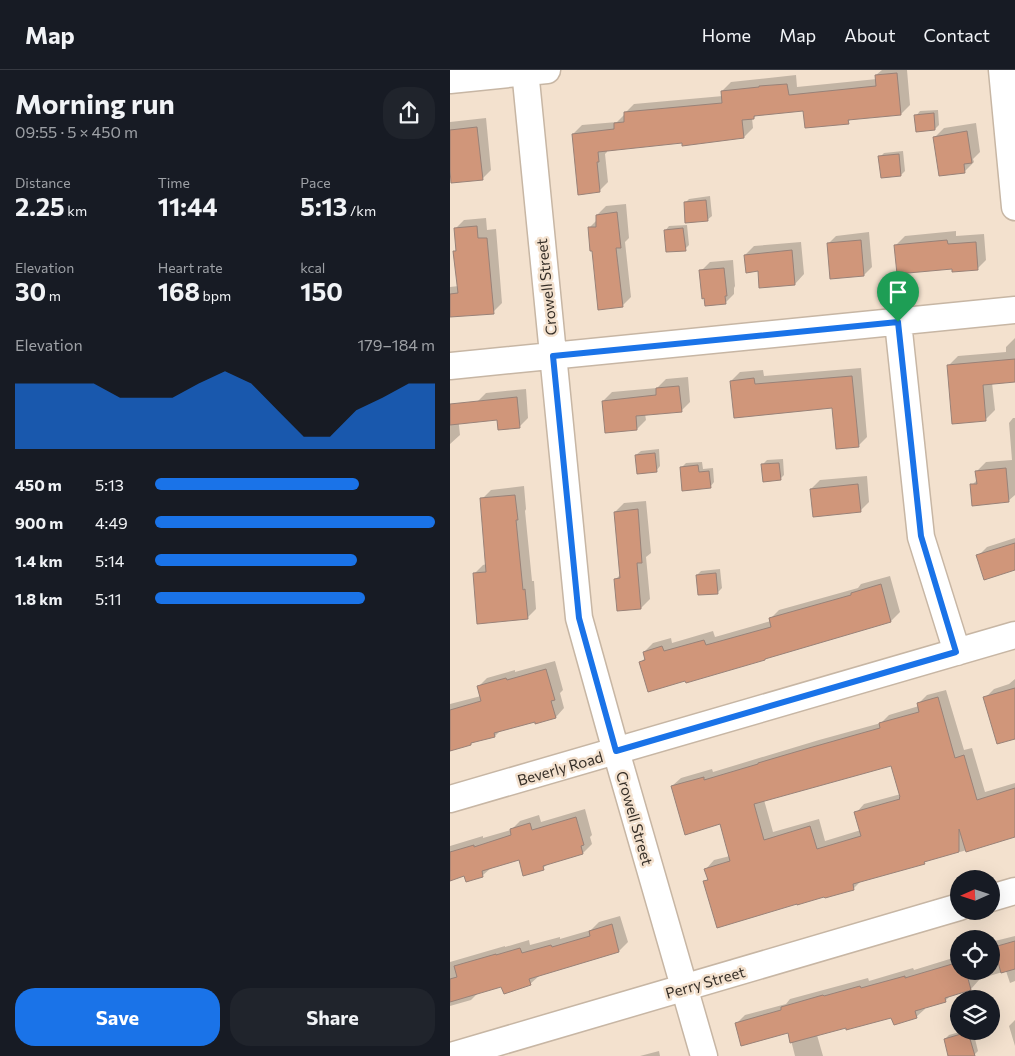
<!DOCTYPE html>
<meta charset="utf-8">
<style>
body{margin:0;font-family:Commissioner,sans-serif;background:#20242c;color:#f1f3f6;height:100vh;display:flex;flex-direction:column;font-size:19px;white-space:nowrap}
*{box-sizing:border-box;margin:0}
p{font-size:16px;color:#9ea1a6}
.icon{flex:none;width:28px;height:28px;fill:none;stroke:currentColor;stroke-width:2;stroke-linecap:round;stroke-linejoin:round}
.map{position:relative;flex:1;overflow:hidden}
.sheet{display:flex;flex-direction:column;background:#171b24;width:450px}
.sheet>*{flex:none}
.needle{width:32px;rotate:267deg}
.controls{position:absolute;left:500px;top:800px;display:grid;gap:10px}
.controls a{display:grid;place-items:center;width:50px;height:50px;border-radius:50%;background:#171b24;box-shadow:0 5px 20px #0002;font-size:25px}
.pin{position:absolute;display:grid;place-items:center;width:42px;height:42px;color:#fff;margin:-51px -21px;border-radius:50% 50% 50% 0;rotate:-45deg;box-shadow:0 0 5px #0007}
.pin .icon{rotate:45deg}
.round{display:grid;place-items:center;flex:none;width:52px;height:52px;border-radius:20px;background:#20242c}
.headline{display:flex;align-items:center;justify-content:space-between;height:85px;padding:0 15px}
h1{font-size:28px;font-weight:700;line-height:38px}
.figures{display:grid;grid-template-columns:repeat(3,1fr);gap:8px;height:85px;padding:5px 15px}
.figures div{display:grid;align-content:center}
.figures b{font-size:25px;font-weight:700}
.figures small{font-size:14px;font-weight:400}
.figures p{font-size:14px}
.chart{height:140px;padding:10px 15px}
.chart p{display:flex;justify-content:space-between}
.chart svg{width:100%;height:90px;margin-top:5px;fill:#1a73e8;opacity:.7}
.cta{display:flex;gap:10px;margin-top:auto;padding:10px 15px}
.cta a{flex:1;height:58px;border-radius:20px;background:#1a73e8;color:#fff;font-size:20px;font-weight:700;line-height:58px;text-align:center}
.cta a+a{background:#20242c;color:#f1f3f6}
ul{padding:0 15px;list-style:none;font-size:16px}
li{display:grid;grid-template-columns:80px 60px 1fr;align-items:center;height:38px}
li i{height:12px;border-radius:6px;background:#1a73e8}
header{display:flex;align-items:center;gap:30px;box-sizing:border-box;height:70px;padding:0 25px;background:#171b24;border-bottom:1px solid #363941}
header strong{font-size:24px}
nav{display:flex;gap:28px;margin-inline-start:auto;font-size:18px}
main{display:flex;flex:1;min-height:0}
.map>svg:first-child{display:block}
.shadow{fill:#0003;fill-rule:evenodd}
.building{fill:#d0967a;stroke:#998278;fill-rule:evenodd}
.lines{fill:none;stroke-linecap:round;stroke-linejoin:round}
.minor-casing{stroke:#c7b6a4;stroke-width:29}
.minor{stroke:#fff;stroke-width:26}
.route-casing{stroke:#fff;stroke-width:10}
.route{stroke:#1a73e8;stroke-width:6}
.labels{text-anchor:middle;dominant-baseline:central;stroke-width:5;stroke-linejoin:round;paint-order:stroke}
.street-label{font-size:15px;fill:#362f28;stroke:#f3e1ce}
</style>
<header>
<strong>Map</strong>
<nav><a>Home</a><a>Map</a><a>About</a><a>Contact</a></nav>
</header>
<main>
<section class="sheet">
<div class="headline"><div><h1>Morning run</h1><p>09:55 · 5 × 450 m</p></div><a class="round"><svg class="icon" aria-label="share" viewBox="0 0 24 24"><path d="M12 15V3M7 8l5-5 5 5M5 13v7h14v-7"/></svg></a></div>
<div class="figures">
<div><p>Distance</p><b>2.25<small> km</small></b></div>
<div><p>Time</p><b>11:44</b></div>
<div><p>Pace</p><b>5:13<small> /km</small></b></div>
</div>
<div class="figures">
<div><p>Elevation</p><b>30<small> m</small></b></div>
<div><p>Heart rate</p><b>168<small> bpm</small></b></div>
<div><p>kcal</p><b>150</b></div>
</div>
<div class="chart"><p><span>Elevation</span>179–184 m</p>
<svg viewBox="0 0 160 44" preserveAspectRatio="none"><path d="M0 44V12L10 12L20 12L30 12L40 19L50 19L60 19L70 12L80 6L90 12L100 25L110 38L120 38L130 25L140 19L150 12L160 12V44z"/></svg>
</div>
<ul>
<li><b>450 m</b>5:13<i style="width:73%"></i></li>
<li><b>900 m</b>4:49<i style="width:100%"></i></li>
<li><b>1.4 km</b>5:14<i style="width:72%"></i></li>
<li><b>1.8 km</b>5:11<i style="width:75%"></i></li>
</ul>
<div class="cta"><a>Save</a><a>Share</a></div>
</section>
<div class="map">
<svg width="565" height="986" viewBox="0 0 565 986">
<rect width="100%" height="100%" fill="#f3e1ce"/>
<path class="shadow" d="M432,0H457L460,35L451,44L402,48L398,52L354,40L307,44L304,48H302L303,58L294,67L157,79V82L155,84L158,112L149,121L123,64L132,55L167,52L175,44V43L184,34L273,26L272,21L281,12L346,5L347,17L427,9L426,5Z
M488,40L489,55L485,59L466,46L470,41Z
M36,48L41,100L32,109L0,89V52Z
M526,53L530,82L523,89L524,92L515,101L491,105L485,67L494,58Z
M453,81L455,101L451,105L430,87L434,83Z
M260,126L262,146L257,150L235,133L239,129Z
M176,134L179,168L175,172L181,227L172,236L143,179L139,158L147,150V145L156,136Z
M36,148L37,160L46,159L52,233L43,242L0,245V217L9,216L5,181L7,179L5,159L14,150Z
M237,155L239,175L235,179L215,161L219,156Z
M506,161V166L534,164L536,190L527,199L503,198L446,175L455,166Z
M419,162L422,197L414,205L378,174L386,166Z
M351,172L354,204L345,214L295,185L304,176Z
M283,190L285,216L284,218V224L275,233L251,201L260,192Z
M565,268V311L542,313L545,340L536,349L499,295L508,286L556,282V277Z
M411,298L417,367L408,376L383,336L281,311L290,302L313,300L314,306Z
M238,307L240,332L231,341L195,344L196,350L187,359L153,331L162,322L207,318L216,309Z
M76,319L78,348L69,357L48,349L27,332L36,323Z
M7,336L10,365L0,374V337Z
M563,348H565V425L558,431L522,415L528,409L527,401L536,392L562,390L559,353Z
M209,379L210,396L206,401L186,385L191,381Z
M333,389L334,405L330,409L312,395L317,390Z
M252,392L253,399L263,398L264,412L260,417L232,397L236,393Z
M417,406L419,432L410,441L361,419L370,410Z
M74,416L76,439L75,441L82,511H84L86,539L77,548L24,504L33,495L37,494L32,429L41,420Z
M196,431L201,483L196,487L200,529L191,538L165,510L171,504L165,442L174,433Z
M565,468V499L528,486L537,477Z
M270,499L272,518L267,523L247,505L251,501Z
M440,506L450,542L441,551L316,588L315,589L191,592L196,587L194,582L203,573L221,568L222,573L263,561L265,567L321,551L320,549L329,540L408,518L411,514Z
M105,591L113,620L110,623L114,638L106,647L51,660L45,666L23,672L20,674L0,680V634L31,626L28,617L37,608L65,600V602Z
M565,609V667L535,628L544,619L559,614Z
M496,620L514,680L522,678L535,722L565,713V766L510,782L509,781L476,790L474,792L412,810L404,818L376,826L255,812L258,808L256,799L264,790L280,786L270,753L222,716L231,708L262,699L263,702L369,670L431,653L439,645L469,636L468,634L477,625ZM442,694L451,724L414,734L406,743L411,760L375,771L369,749L323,762L314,730Z
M135,739L142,765L140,767L142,774L133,783L98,794L93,798L70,789L42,797L33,805H15L0,809V776L33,766V768L61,760L70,751L89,745L91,752Z
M170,846L178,872L169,881L89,905V906L80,914L52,915L29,922L21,930L0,936V892L55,876V877L79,870L80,875L110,867V869L141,860L149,852Z
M565,866V911L560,913L556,901L529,909V910L521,919L502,924L495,931L474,937L475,939L466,947L442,946L397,956L367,965L373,986H345L339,962L286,954L295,945L336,934L340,929L418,908L419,911L463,898L464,900L503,888L509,882V901H541V872Z
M565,950V976L559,956Z
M513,961H523L528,981L523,986H500L495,969L499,965Z
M209,981L210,986H190Z"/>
<path class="building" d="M447,3L451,45L398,50L399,54L355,58L353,41L304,46V49L292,50L294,68L232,76V73L148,82L149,92H147L150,122L128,125L122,64L164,59V53L174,52V42L272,33L271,21L309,17V16L337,14L339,25L426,16L425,5Z
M484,43L485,60L466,62L464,45Z
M27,57L33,110L1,113L0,100V60Z
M517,61L522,93L514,94L515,103L489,106L483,67Z
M449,84L451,106L431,108L428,86Z
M256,130L258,151L235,153L234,132Z
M167,142L171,178H166L173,237L148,240L142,181H140L138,157H146V145Z
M27,156L28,168H37L44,244L0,247V224L8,223L3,181H6L4,158Z
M233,158L236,181L216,182L214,160Z
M411,170L414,206L380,209L377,173Z
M497,170L498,174L526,172L528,200L502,202V199L447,204L444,175Z
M342,180L345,215L309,218L308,201L296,203L294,185Z
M274,198L277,226H275L276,234L255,236L254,228L252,229L249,200Z
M565,289V312L533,315L536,351L502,354L497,295Z
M402,306L409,377L386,379L382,338L284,348L280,311L304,308L305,314Z
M229,316L232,342L186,346L187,360L155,363L152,331L206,325V318Z
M67,327L70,358L48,360L47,350L0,355V334Z
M205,383L207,402L187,404L185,385Z
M329,393L331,410L313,412L311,394Z
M248,395L249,402L259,401L261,418L232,421L230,397Z
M556,398L559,432L522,436L520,414H527L525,401Z
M408,414L411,442L363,447L360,419Z
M65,425L68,450H66L73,520L75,519L78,549L27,554L23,503L36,502L30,428Z
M188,439L192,493H187L191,539L167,541L164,509L170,508L164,442Z
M565,473V500L534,510L526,485Z
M266,503L268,524L248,525L246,505Z
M431,514L441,552L315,589V590L236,613L235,611L198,622L189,592L195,590L193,582L212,576L214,581L254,570L256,575L321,557L319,548L401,525V523Z
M96,599L105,630L101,631L106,648L85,654V652L44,663L45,667L21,673V675L0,681V640L31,631L27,616L56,608L57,610Z
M565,618V669L547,674L533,627Z
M488,627L505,688L514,685L527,730L565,718V767L516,782L509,759V782L474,792L475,794L403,814L404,820L375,828L374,827L347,835V834L267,858L253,811L258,810L254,799L280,791L270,754L235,765L221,716L254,707V710L308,694V693L359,678L430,658L429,653L469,642L467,633ZM441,696L450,727L449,728L450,729L404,742L411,766L367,779L360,756L314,770L304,734Z
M126,747L134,775L131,776L133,784L93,796L94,800L73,806L69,790L32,801L33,807L16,812L14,806L0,811V782L24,775V777L61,765L60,759L80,753L82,760Z
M162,854L169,882L79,909L81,915L54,924L51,917L0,932V909L7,907L4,896L46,884V885L70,878L72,883L101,875L102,877L140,866L139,861Z
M565,871V899L551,903L544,877Z
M509,892V901H516L521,920L495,928L496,932L465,941L467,948L444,955L441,948L396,960V958L340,973L338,963L291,976L285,953L331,940V937L373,925L374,926L410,916L411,918L455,906V908Z
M518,962L525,986H498L494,969Z"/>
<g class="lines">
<defs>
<path id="minor" d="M75,0L129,548L166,681L254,986
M552,0L565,137
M0,10L97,0
M448,252L471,467L507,582
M0,296L565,240
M0,729L565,565
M541,828L565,821
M1,986L509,837"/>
</defs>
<use href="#minor" class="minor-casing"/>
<use href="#minor" class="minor"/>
</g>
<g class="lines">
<defs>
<path id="route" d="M448,252L471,466L506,582L166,681L129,548L103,286Z"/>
</defs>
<use href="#route" class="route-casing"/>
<use href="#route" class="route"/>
</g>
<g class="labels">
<g class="street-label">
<text transform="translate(96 217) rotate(-96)">Crowell Street</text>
<text transform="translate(110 698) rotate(-16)">Beverly Road</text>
<text transform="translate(185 748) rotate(74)">Crowell Street</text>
<text transform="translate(255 912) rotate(-16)">Perry Street</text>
</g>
</g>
</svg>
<div class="controls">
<a><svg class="needle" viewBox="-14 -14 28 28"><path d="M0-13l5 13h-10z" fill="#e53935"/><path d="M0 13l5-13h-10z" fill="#9ea1a6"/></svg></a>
<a><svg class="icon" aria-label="locate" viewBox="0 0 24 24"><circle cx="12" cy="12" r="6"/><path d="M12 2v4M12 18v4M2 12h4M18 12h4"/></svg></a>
<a><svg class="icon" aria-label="layers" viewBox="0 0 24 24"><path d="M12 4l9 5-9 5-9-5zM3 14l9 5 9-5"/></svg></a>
</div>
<div class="pin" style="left:448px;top:252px;background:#1e9e55"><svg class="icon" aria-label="arrive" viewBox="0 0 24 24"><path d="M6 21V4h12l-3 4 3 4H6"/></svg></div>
</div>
</main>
